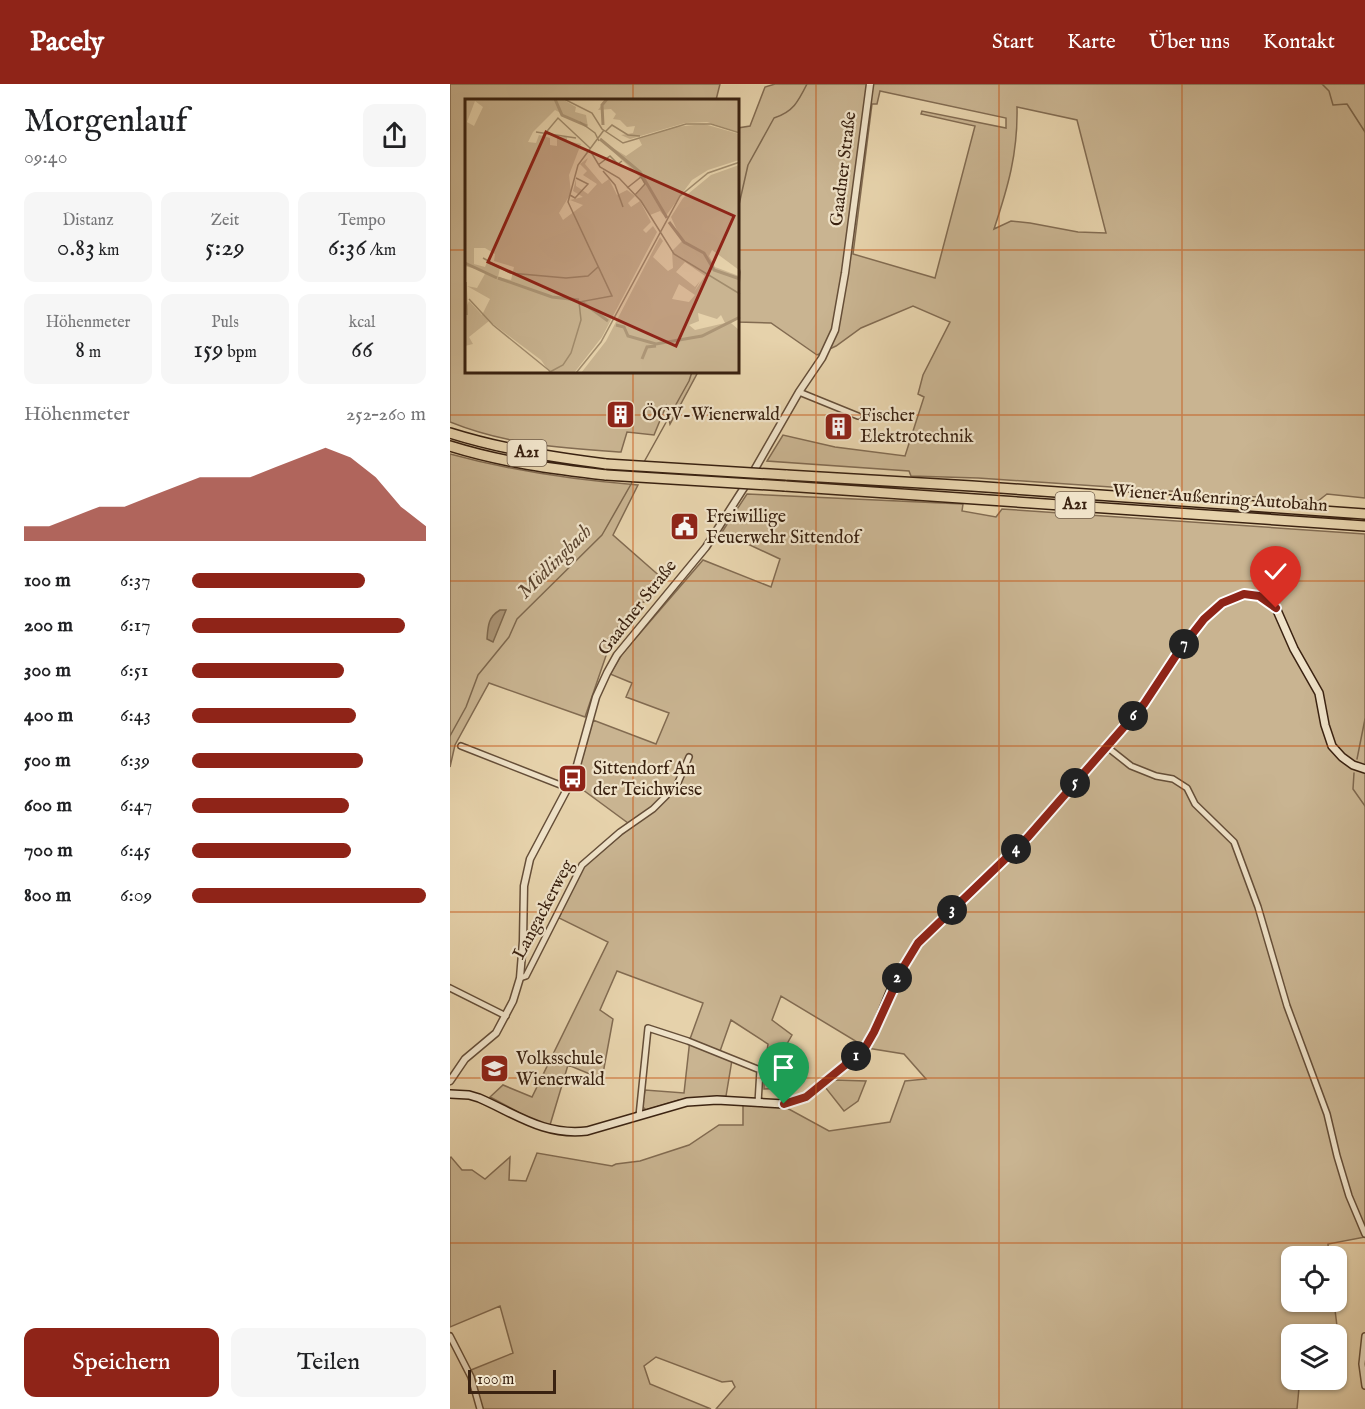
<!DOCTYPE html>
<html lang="de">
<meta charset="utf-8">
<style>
body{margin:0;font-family:"IM FELL English",serif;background:#f6f6f6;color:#202124;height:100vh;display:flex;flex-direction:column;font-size:22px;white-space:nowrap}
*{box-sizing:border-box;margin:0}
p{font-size:20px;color:#757577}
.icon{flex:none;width:33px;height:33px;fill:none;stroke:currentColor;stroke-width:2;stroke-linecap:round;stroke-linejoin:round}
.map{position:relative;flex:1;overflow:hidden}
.drawer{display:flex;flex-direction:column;background:#fff;width:450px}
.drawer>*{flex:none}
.tools{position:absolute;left:831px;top:1162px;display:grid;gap:12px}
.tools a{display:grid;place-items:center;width:66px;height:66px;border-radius:12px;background:#fff;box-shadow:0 2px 4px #0004;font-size:30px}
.scale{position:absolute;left:18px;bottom:15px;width:88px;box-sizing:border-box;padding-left:6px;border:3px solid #3a2211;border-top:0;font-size:16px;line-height:21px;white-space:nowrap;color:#3a2211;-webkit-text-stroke:4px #efe2c8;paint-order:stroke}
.pin{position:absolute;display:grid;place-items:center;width:51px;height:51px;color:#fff;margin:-62px -26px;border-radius:50% 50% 50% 0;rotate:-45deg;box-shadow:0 0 6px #0007}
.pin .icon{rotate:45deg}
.km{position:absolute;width:30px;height:30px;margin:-15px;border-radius:50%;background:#222;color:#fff;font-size:16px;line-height:30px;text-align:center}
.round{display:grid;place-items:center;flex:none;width:63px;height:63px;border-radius:12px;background:#f6f6f6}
.summary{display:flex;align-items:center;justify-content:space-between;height:102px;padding:0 24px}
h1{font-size:33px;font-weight:600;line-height:45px}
.stats{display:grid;grid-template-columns:repeat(3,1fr);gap:9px;height:102px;padding:6px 24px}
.stats div{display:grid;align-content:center;border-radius:12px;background:#f6f6f6;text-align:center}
.stats b{font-size:26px;font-weight:600}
.stats small{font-size:16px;font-weight:400}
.stats p{font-size:16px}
.chart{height:168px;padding:12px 24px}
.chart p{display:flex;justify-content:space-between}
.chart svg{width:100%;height:108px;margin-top:6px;fill:#8f2418;opacity:.7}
.action{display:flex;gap:12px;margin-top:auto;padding:12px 24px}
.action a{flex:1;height:69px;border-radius:12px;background:#8f2418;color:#fff;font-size:24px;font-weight:600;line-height:69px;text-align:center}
.action a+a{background:#f6f6f6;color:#202124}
ul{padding:0 24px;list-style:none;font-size:20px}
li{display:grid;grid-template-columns:96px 72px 1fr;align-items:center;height:45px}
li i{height:15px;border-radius:8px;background:#8f2418}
header{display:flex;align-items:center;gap:36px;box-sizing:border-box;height:84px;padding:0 30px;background:#8f2418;color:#fff}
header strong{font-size:28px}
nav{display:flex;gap:33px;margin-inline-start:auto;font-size:21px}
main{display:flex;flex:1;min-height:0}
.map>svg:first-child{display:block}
.green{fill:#c9b491;stroke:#826b51;stroke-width:1.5;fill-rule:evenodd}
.water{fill:#ac9677;stroke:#7e684e;stroke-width:1.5}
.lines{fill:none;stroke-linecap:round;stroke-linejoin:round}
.stream{stroke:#7e684e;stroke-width:1.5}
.minor-casing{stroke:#654e38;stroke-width:8}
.tertiary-casing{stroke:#654e38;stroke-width:9}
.secondary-casing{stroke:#3a2211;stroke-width:10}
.motorway-casing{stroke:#3a2211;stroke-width:12}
.minor{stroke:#efe2c8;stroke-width:5}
.tertiary{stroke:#efe2c8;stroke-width:6}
.secondary{stroke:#efe2c8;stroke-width:7}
.motorway{stroke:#e6d2ab;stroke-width:9}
.motorway-bridge-casing{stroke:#3a2211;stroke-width:12;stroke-linecap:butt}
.motorway-bridge{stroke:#e6d2ab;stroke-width:9}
.route-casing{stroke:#fff;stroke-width:12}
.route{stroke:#8f2418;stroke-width:8}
.grid{fill:none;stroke:#c54e0d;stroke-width:1.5;stroke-opacity:0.55}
.labels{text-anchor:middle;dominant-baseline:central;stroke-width:4.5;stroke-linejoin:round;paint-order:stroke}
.shield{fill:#efe2c8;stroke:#705c48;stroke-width:1.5}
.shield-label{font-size:16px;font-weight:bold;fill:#3a2211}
.street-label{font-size:18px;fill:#3a2211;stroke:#efe2c8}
.poi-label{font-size:18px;fill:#3a2211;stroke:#efe2c8;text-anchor:start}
.water-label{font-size:20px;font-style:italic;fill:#5c4530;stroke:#efe2c8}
.inset-river{fill:none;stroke:#ac9677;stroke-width:3}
.inset-road{fill:none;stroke:#a18c6d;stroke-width:1.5}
.view{fill:#8f2418;fill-opacity:0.15;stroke:#8f2418;stroke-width:3}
.inset-edge{fill:none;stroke:#3a2211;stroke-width:3}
</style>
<header>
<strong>Pacely</strong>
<nav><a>Start</a><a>Karte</a><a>Über uns</a><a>Kontakt</a></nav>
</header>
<main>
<section class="drawer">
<div class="summary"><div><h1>Morgenlauf</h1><p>09:40</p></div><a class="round"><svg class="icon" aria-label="share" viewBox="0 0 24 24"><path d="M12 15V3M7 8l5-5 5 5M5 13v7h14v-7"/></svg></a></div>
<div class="stats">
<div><p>Distanz</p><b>0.83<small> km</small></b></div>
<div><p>Zeit</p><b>5:29</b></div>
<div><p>Tempo</p><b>6:36<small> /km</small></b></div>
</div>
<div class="stats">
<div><p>Höhenmeter</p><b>8<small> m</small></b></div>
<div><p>Puls</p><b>159<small> bpm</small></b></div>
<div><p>kcal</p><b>66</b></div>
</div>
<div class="chart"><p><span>Höhenmeter</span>252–260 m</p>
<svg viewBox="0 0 160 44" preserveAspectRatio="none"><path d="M0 44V38L10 38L20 34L30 30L40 30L50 26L60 22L70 18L80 18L90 18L100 14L110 10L120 6L130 10L140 18L150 30L160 38V44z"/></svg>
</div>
<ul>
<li><b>100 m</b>6:37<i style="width:74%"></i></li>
<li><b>200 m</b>6:17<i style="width:91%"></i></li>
<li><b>300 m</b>6:51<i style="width:65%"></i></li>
<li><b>400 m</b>6:43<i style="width:70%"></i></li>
<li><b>500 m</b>6:39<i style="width:73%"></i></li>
<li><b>600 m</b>6:47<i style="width:67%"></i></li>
<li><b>700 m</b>6:45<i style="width:68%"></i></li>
<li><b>800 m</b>6:09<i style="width:100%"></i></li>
</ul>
<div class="action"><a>Speichern</a><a>Teilen</a></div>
</section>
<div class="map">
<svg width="915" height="1325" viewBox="0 0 915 1325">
<rect width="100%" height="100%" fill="#e6d2ab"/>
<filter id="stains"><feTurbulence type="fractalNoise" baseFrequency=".00333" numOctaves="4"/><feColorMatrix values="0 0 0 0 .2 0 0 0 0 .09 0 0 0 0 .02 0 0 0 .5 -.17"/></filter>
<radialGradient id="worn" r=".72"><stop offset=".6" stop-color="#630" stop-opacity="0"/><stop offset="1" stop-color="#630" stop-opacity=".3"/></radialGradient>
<path class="green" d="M0,0H270L266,16H16V288H248L220,340L216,322L204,351L177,348L171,368C111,364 57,361 0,338Z
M325,0H915V414L877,410L868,417L528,394L461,392L459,387L317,377L333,351L385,363L455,372L474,313L468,310L473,291L500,238L463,222L411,244L386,262L367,271L321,239L288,238V44L300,42L315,3ZM430,7L556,34V44L472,27L471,30L525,42L485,194L403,170L422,20H427ZM567,23L627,36L656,149L628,148L580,139L561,137L544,145C558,103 568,69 567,23Z
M0,370C62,387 124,396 188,401L163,451L213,495L194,518L187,519L157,557L160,560L135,633L39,599L5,661L0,683Z
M297,410L513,420L512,427L546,433L552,425L915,450V1153L878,1160L879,1173H842V1218H884L894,1298L849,1304L847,1325H266L285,1303L282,1297L272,1298L206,1273L194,1282L200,1300L261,1325H33L21,1286L63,1269L50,1222L0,1243V1074L1,1073L12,1086H22L35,1095L60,1073L59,1096L76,1097L87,1069L162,1082L166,1080L190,1077L239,1061L269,1041H293V1021L337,1024L379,1047L440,1038L455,997L476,995L454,970L417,964L331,912L322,936L342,951L322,986L338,1004L314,1005V987L318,960L281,936L269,970L282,976L276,1012L229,1016L196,1026L192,1022L195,1006L234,1009L240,955L253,919L167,887L150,926L163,935L152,995L118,981L100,1041L87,1038L40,1013L53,1001L82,1013L158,858L109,834L124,797L132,784L182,742L125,700L143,636L206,660L219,629L176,613L182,599L160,590L172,570L253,476L321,503L330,475L272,448ZM842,1251H886V1296H842Z
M384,996L416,997L408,1017L394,1027L375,1003Z"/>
<path class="water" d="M50,526H56L43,558L37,555C38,542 38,533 50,526Z"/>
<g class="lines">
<path class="stream" d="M872,0L879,7L883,21L897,20L915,48
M288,125L298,81L324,34C343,28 348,18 357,0
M288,180L290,188L288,216
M194,378L239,297L242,288
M0,652L16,623L28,591L59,553L67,535L152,451L184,395
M907,675L915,635
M904,689L903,705L915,722"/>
<defs>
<path id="minor" d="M349,308L408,332
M11,662L118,704
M657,663L681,682L706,692L723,695L737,704L745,720L784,758L808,823L837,922L877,1030L887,1072L899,1112L915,1150
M70,894L76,892L132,781L170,748L203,725L227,701L239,673
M0,904L56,932
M189,1032L198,944L238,957L310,986L308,1019
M0,1252L21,1293L30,1325
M915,1252L912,1280L915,1302"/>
<path id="tertiary" d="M302,390L349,308L372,274L385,246L395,189L420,0
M0,997L15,975L46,949L63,917L70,894L73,857L74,802L80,775L124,692L146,613L157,589L167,571L256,463L297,399"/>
<path id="secondary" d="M0,1010L19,1011L29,1014C66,1030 94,1052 137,1047L237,1018L267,1016L334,1020L356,1013L394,982L416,962L424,948L441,906L454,882L468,859L578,753L694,620L729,567L754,535L772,519L794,510L809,512L826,524L844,565L869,609L875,641L882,662L892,673L903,681L915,685"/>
<path id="motorway" d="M0,349C51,365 103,373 156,380
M0,362C51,378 103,385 156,391
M336,391L522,402L915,430
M335,402L915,442"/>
</defs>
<use href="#minor" class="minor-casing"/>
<use href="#tertiary" class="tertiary-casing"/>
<use href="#secondary" class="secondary-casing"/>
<use href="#motorway" class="motorway-casing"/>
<use href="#minor" class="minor"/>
<use href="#tertiary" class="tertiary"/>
<use href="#secondary" class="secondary"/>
<use href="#motorway" class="motorway"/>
<defs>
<path id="motorway-bridge" d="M156,380L336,391
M156,391L335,402"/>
</defs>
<use href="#motorway-bridge" class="motorway-bridge-casing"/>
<use href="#motorway-bridge" class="motorway-bridge"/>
</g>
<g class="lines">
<defs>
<path id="route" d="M334,1020L356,1013L394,982L416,962L424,948L454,882L468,859L578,753L694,620L729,567L754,535L772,519L794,510L809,512L826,524"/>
</defs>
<use href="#route" class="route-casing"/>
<use href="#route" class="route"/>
</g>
<path class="grid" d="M183,0V16M366,0V1325M549,0V1325M732,0V1325M0,166H16M288,166H915M183,288V1325M0,331H915M0,497H915M0,662H915M0,828H915M0,994H915M0,1159H915"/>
<defs>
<symbol id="building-square" viewBox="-11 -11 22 22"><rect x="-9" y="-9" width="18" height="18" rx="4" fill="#8f2418" stroke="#efe2c8"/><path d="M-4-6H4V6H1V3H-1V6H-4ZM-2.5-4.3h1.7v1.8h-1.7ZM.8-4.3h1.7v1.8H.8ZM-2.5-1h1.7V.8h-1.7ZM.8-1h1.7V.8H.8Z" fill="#fff"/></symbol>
<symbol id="civic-square" viewBox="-11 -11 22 22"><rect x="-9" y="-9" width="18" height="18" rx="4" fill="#8f2418" stroke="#efe2c8"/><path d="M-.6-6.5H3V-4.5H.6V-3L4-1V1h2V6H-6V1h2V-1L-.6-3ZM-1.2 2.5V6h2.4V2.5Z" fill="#fff"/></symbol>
<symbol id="bus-square" viewBox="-11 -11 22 22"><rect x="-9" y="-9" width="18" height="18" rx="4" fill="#8f2418" stroke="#efe2c8"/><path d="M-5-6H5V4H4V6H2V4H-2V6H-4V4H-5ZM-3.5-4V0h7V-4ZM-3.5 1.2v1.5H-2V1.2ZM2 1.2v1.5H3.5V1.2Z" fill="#fff"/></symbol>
<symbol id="school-square" viewBox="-11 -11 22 22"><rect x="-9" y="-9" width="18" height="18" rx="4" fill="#8f2418" stroke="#efe2c8"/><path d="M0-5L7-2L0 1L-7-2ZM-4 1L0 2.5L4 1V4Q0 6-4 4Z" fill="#fff"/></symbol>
</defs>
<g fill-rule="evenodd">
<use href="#building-square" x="154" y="314" width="33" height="33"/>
<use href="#building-square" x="372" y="326" width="33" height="33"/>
<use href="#civic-square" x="218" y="426" width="33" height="33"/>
<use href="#bus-square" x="106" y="678" width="33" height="33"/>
<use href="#school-square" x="28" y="968" width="33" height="33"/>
</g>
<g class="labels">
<g class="shield">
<rect x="57.5" y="356" width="39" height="26" rx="4.5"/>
<rect x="605.5" y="408" width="39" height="26" rx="4.5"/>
</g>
<g class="shield-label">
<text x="77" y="369">A21</text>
<text x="625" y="421">A21</text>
</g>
<g class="street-label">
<text transform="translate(394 85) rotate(-83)">Gaadner Straße</text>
<text transform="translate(770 415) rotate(4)">Wiener Außenring Autobahn</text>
<text transform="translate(188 524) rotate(-52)">Gaadner Straße</text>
<text transform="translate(94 826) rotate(-62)">Langackerweg</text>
</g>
<g class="poi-label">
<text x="192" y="331">ÖGV-Wienerwald</text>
<text x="410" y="332">Fischer<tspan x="410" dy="21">Elektrotechnik</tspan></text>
<text x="256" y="433">Freiwillige<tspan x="256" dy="21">Feuerwehr Sittendof</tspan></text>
<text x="143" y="685">Sittendorf An<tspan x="143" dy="21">der Teichwiese</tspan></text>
<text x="66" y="975">Volksschule<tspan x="66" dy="21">Wienerwald</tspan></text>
</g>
<g class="water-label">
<text transform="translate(105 478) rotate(-45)">Mödlingbach</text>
</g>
</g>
<g transform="translate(15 15)">
<rect width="274" height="274" fill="#e6d2ab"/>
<path d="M0,0H97L111,8L110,13L121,16L123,28L90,11L68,33L63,43L71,44L74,36L85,39V46L92,47V38H102V42L116,45L104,76L106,94L94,114L98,121L118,106L105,101L118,98L108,92L111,80V87L123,95L132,85L118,76L122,72L115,65L123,59L120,65L137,85L144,80L152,96L162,91L170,97L163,104L166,108L175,102L186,123L178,131L181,134L188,127L192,133L137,238L109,274H85L76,261L24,222L4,238L8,245L0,247V210L4,202L17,216L25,200L2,187L12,189L21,173L0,167ZM10,2L18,8L9,27L2,23ZM20,149L30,155L29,162L49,168L46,181L33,178L35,169L22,163L20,168L9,165V149ZM141,0H274V33L242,23L220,24L165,40L156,36L168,34L170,27L162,28L155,21L148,20L151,15L146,10L133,11ZM239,25L274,35V61L243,71L227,81L200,118L195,112L185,116L171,96L181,84L138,43L161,57L177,46L174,40L210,28ZM274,66V171L247,151L244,157L250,168L274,177V219L266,224L274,231V274H116L141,242L195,138L198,142L188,158L203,172L208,169L207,152L217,142L206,118L218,99L246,76ZM220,163L240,177L229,193L235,182L230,188L211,173ZM214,185L230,196L224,203L207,200ZM233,214L252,220L256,216L260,224L230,231L224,226L234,222Z" fill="#c9b491" fill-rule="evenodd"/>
<path class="inset-river" d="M90,0L97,16L122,27M138,26L137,6L142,0M135,40L175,73L202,119M204,123L219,143L239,154L249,171L275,180M0,164L32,179M33,179L87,198L114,201M117,203L143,222M151,226L159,228L163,237L191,245L237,237L275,218M177,260L182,248L191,247"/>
<path class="inset-road" d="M99,0L127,14L137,30L158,44L221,25H246L275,34M115,23L130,34L134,42M141,32L147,26L163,36L175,37M71,33L111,39M78,37L93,19L125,49M126,53L135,68L154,79L176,102L209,155L275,195M133,66L145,57L153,65L157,62M138,72L150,86L158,108M162,89L176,78L180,85L170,96M105,96L110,99L123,85L111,79M18,159L45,174L101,179L123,177L133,168M1,183L2,216M4,200L28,226L86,273M83,274L98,266L106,254L116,221L114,203L147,197L103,103L113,66L139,31M111,274L136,243L215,97L243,74L275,63"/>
<path class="view" d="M81,33L269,117L211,247L23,163Z"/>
<rect width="274" height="274" class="inset-edge"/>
</g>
<rect width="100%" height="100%" filter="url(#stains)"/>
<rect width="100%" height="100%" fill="url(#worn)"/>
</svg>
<div class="tools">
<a><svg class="icon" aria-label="locate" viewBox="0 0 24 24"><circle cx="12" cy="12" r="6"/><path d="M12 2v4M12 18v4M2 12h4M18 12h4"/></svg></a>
<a><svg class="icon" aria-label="layers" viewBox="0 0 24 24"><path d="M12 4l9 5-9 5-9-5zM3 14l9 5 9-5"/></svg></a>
</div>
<div class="scale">100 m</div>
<div class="pin" style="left:334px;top:1020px;background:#1e9e55"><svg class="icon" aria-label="arrive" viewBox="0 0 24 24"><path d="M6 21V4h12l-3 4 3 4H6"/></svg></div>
<div class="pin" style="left:826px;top:524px;background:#d93025"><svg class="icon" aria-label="check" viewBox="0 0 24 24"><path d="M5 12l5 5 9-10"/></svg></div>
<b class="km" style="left:406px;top:972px">1</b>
<b class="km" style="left:447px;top:894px">2</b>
<b class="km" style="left:502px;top:826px">3</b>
<b class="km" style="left:566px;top:765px">4</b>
<b class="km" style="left:625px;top:699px">5</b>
<b class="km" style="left:683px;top:632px">6</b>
<b class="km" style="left:734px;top:560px">7</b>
</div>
</main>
